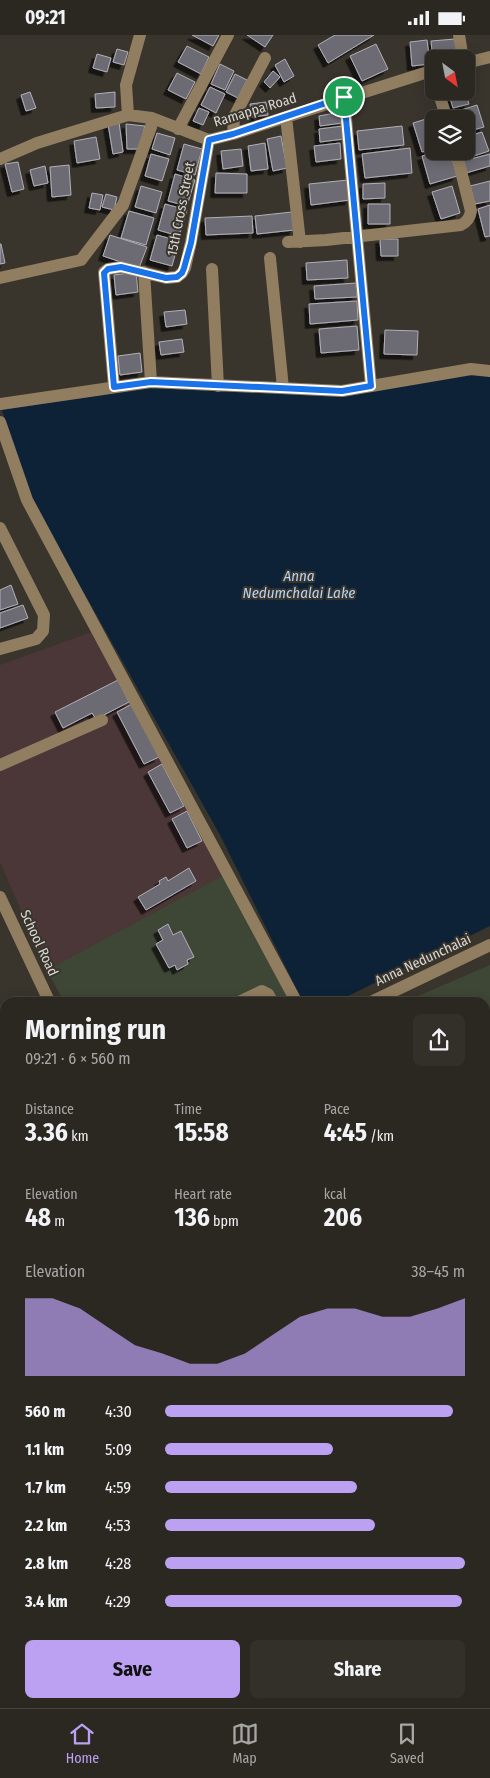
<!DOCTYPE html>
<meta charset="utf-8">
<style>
body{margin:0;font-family:"Fira Sans Condensed",sans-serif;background:#33302a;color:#f1f3f6;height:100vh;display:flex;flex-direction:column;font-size:19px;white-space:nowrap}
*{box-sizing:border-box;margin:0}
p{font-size:16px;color:#a6a6a5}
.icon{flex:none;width:28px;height:28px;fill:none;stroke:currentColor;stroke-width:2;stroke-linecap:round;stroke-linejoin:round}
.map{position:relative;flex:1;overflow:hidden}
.panel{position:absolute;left:0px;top:962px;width:490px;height:711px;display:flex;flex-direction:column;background:#2b2822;border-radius:15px 15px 0 0;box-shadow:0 2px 12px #0003,0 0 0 1px #474440}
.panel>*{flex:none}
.needle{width:32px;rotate:148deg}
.controls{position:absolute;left:425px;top:15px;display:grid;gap:10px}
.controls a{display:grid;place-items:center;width:50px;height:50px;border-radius:8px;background:#2b2822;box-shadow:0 2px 12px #0003,0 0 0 1px #474440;font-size:25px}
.pin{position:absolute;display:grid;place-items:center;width:42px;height:42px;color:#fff;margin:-21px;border:2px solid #fff;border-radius:50%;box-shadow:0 1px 5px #0007}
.round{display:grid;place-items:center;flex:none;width:52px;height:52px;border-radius:8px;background:#33302a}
.overview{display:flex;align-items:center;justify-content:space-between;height:85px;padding:0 25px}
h1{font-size:28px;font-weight:700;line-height:38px}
.metrics{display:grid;grid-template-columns:repeat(3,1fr);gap:8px;height:85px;padding:5px 25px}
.metrics div{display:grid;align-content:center}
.metrics b{font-size:25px;font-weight:700}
.metrics small{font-size:14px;font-weight:400}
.metrics p{font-size:14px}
.chart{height:140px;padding:10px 25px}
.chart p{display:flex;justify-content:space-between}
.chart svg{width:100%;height:90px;margin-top:5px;fill:#bca0f2;opacity:.7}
.button{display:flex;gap:10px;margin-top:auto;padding:10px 25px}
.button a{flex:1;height:58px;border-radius:8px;background:#bca0f2;color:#111;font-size:20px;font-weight:700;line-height:58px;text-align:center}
.button a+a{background:#33302a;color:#f1f3f6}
ul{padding:0 25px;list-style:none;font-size:16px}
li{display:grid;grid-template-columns:80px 60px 1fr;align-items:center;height:38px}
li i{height:12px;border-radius:6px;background:#bca0f2}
.status{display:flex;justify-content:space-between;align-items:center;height:35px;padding:0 25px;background:#2b2822;direction:ltr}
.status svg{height:14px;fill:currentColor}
.tabs{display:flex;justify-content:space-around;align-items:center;height:70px;border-top:1px solid #474440;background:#2b2822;font-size:14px;color:#a6a6a5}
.tabs a{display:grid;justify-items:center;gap:2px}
.tabs .active{color:#bca0f2}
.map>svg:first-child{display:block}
.built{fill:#443d30}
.education{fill:#4c3738}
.green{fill:#3e4736}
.water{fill:#0e2237}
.building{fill:#6c6a73;stroke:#b1afb8;filter:url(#shadow)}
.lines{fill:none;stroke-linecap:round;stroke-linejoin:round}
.minor{stroke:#917d60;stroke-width:12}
.route-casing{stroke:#fff;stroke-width:10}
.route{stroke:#1a73e8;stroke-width:6}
.labels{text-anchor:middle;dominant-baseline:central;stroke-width:4;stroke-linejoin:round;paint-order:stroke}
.street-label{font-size:14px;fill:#d9d7d2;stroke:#39352d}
.water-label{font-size:15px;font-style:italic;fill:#b2d2f7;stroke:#39352d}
</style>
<div class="status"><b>09:21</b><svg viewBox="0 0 49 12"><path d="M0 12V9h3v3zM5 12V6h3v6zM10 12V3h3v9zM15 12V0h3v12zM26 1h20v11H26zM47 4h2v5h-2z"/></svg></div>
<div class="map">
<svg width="490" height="1673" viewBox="0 0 490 1673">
<defs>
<filter id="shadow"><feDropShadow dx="-4.5" dy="4.5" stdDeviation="0" flood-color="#0009"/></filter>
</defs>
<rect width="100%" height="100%" fill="#39352d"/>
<path class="built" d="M5,1251V1669H292L295,1673H0V1254Z"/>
<path class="education" d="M92,597L224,840L47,935L0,827V630Z"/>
<path class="green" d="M224,840L290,967H64L47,935Z
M490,930V1673H295L292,1669H485V968L404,967Z"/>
<path class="water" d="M466,340L490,341V891L336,967H303L220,800L83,556L72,544L27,453L2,375L149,353L344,361Z"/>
<path class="building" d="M192,0H219L213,11Z
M247,0H273L265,12Z
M335,0H374L328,28L318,10Z
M455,4L458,22L434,24L433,25L431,6Z
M427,5L430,29L412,31L410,7Z
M376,9L388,34L362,46L350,21Z
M187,11L209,22L201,39L178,27Z
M117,14L128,17L124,30L113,27Z
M97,19L111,23L107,37L93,33Z
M285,24L294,41L284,47L275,30Z
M220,29L234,36L225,55L211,49Z
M273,36L280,42L270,53L264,47Z
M177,38L195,47L186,64L168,55Z
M235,39L247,45L238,63L226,57Z
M210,52L225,59L216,78L201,70Z
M448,56H465L469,69L453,73Z
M30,57L36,73L26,76L21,60Z
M115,57V72L96,73L95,59Z
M266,67L268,80L252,82L250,69Z
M477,70L484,92L466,97V84H457L455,77Z
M199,73L209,77L203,90L193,86Z
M340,77L342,88L320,91L319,81Z
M439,80L440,84H434V114L422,117L413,88Z
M119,87L123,117L113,119L108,89Z
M126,89L145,91L139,114H127Z
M343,91L344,104L320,107L319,94Z
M402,91L404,110L359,115L357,96Z
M482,97L489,116L468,123L466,116V102Z
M157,98L175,103L170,120L152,114Z
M281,101L287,133L273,136L267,104Z
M96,102L100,124L77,128L74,106Z
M265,108L268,134L251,136L248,111Z
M340,108L341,124L316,127L314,111Z
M184,109L202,114L195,140L177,135Z
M410,113L412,138L365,143L362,119Z
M241,114L243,131L223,134L221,116Z
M438,116H450L457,141L430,149L422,121Z
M151,119L169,124L162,146L145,141Z
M490,119V131L466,138L463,126Z
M18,127L24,154L12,157L5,129Z
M69,130L71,160L52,162L50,132Z
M45,131L48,148L34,151L30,135Z
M216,138L247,139V158H215Z
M175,139L195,145L187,171L168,166Z
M348,145L350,165L311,170L309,149Z
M490,146V166L475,169L470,151Z
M385,148V163L363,164V149Z
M141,151L162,157L156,178L135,172Z
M452,151L460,178L441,184L432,157Z
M92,158L103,160L100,175L89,173Z
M106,159L117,162L114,175L102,172Z
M165,169L187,175L179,201L158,195Z
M368,169H390V189H368Z
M490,170V201L485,202L478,174Z
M129,176L154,183L146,210L121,203Z
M292,177L294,195L257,199L255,181Z
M252,181L253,198L206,200L205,183Z
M110,200L147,212L139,233L103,221Z
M157,200L179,206L172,231L150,225Z
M380,204H398V221H381Z
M0,209H1L5,228L0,229Z
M347,225L348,243L307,245L306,228Z
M136,237L138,257L116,260L114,240Z
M356,248L357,262L315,264L314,251Z
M357,266L358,285L310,289L309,269Z
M185,275L187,289L166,292L164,277Z
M357,291L359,315L321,318L319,294Z
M385,295L418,296L417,320L384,319Z
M182,304L184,317L161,320L159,307Z
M140,318L142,337L120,340L118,321Z
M11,550L18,569L0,575V555Z
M23,570L28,583L0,593V578Z
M118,645L129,667L96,684L92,678L63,693L55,677Z
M132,669L159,722L144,729L117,677Z
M162,729L184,771L170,778L148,737Z
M187,776L202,806L187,813L172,784Z
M189,833L196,846L146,875L138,862L160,849L159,846L166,842L168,846Z
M168,889L173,900L181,896L194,922L187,925L188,929L177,935L175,930L169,933L156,909L163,905L158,895Z
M0,1195L5,1204V1223L0,1225Z
M5,1357V1452L0,1455V1360Z
M71,1669H248L244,1673H62Z"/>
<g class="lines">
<path class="minor" d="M459,0L463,24
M466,28L490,22
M438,56L447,84
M344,62L371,351
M128,80L126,50L140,0
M286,82L300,207
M178,94L228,0
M233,99L234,82L265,23
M0,124L37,108L128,80L152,83L209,105L233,99L434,35
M288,207L326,205L461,190C467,187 470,183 471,176L456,116
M270,223L283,353
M212,234L218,351
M144,237L151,347
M0,243L81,225L123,170L151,92L152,83
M114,351L104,237L108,234L121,232L166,243L177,242L182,238L185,233L191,207L209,105
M0,369L151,347L342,356L471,334L490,336
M0,387L27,465L297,968
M0,493L44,580L43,596L36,604L0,614
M0,730L102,685
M0,862L50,968
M237,968L262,956L268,959L273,968
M369,968L490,910
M485,1010L490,1005
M0,1244L5,1239
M0,1292L5,1290
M0,1461L5,1458
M0,1554L5,1564
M0,1627L5,1638
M19,1669L21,1673
M248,1669L249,1673"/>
</g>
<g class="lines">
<defs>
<path id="route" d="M344,62L371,351L342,356L151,347L114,352L104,238L108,234L121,232L166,243L177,242L182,238L184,233L191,208L209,105L233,99Z"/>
</defs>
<use href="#route" class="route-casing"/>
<use href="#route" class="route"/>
</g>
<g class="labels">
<g class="street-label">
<text transform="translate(255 75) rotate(-17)">Ramappa Road</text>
<text transform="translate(181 174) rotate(-79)">15th Cross Street</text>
<text transform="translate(39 908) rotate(65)">School Road</text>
<text transform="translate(423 925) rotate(-25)">Anna Nedunchalai</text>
</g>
<g class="water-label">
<text x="299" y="541">Anna<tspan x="299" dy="17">Nedumchalai Lake</tspan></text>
</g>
</g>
</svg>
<div class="controls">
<a><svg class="needle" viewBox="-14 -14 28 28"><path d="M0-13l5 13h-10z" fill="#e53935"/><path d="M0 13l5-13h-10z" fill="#a6a6a5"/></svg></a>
<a><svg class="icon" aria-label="layers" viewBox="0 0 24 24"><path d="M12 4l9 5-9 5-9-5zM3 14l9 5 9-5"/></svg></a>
</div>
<div class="pin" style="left:344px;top:62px;background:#1e9e55"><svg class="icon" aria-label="arrive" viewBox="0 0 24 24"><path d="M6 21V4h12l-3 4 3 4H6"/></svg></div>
<section class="panel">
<div class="overview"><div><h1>Morning run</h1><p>09:21 · 6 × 560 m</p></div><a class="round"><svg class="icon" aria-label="share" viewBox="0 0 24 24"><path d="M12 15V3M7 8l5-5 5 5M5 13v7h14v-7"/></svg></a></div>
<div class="metrics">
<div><p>Distance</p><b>3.36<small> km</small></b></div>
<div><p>Time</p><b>15:58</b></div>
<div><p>Pace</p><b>4:45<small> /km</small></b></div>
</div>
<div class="metrics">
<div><p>Elevation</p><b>48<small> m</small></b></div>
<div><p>Heart rate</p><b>136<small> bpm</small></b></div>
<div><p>kcal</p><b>206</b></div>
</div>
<div class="chart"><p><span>Elevation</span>38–45 m</p>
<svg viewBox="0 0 160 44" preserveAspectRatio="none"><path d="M0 44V6L10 6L20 11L30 20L40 29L50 33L60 38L70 38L80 33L90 24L100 15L110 11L120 11L130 15L140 15L150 11L160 6V44z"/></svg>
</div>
<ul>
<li><b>560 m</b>4:30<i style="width:96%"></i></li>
<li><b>1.1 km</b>5:09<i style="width:56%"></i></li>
<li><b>1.7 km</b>4:59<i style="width:64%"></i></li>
<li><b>2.2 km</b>4:53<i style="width:70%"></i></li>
<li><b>2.8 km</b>4:28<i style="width:100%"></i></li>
<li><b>3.4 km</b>4:29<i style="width:99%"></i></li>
</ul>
<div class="button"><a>Save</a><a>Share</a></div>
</section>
</div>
<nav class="tabs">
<a class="active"><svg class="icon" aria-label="home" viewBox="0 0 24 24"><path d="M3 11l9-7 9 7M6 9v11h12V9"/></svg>Home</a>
<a><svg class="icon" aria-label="map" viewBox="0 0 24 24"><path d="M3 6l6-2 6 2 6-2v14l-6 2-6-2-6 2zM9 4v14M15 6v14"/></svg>Map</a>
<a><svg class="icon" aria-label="saved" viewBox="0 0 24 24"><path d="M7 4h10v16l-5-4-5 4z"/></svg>Saved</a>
</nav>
